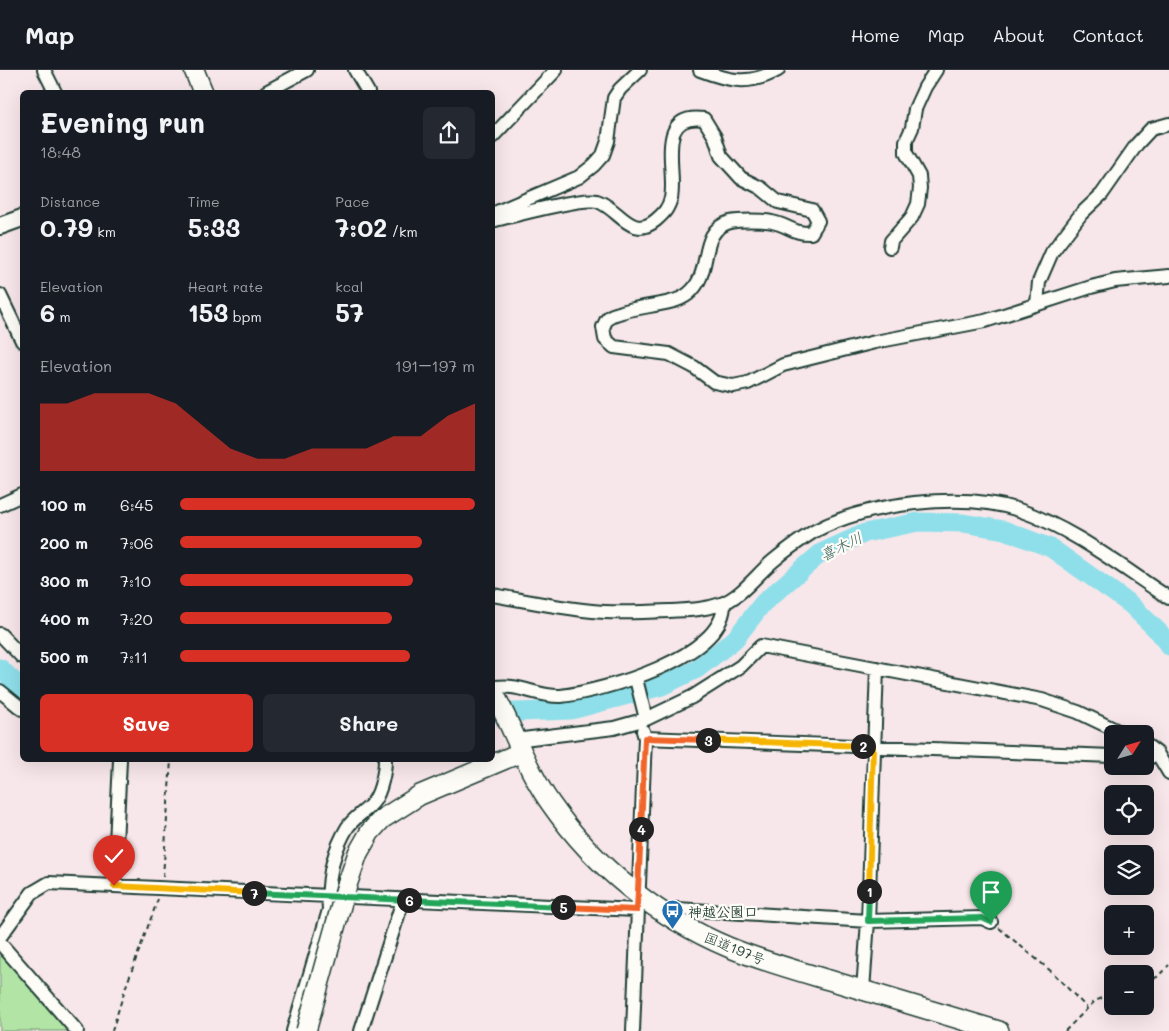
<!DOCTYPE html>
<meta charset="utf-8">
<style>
body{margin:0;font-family:Mali,"Klee One",sans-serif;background:#242831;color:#f1f3f6;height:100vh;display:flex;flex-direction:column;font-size:19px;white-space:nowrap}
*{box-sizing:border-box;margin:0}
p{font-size:16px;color:#9ea1a6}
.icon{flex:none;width:28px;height:28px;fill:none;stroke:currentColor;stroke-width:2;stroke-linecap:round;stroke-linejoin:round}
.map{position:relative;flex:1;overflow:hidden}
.drawer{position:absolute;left:20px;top:20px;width:475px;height:672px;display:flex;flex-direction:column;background:#171b24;border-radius:8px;box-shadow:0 5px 20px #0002}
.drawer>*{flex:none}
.needle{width:32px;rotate:53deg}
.fabs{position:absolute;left:1104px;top:655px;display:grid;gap:10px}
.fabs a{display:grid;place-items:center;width:50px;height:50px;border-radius:8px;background:#171b24;box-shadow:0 5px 20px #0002;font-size:25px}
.pin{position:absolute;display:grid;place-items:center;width:42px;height:42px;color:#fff;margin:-51px -21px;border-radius:50% 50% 50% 0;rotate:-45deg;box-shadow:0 0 5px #0007}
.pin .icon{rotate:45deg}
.km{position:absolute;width:25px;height:25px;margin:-12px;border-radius:50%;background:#222;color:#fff;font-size:14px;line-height:25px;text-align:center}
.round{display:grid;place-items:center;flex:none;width:52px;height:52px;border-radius:8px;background:#242831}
.summary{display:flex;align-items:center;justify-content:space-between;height:85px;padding:0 20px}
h1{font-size:28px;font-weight:700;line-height:38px}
.metrics{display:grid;grid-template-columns:repeat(3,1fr);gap:8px;height:85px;padding:5px 20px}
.metrics div{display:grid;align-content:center}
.metrics b{font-size:25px;font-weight:700}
.metrics small{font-size:14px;font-weight:400}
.metrics p{font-size:14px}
.chart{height:140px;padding:10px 20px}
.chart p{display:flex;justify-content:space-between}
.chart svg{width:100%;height:90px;margin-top:5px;fill:#d93025;opacity:.7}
.button{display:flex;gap:10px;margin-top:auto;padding:10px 20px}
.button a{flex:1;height:58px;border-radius:8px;background:#d93025;color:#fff;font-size:20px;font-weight:700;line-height:58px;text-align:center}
.button a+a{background:#242831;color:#f1f3f6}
ul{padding:0 20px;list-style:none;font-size:16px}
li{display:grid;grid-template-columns:80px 60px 1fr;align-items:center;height:38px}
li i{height:12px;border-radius:6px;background:#d93025}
header{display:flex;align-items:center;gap:30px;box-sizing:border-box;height:70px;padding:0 25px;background:#171b24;border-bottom:1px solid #363941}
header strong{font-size:24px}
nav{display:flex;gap:28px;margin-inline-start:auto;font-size:18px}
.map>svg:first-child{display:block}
.green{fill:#b2e4a5;stroke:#68906c}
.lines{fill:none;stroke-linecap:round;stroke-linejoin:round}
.river{stroke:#8fdfea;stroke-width:19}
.minor-casing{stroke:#1f3d34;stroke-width:16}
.major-casing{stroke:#1f3d34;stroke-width:20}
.highway-casing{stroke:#1f3d34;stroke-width:22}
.path{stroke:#1f3d34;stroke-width:2;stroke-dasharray:5 4;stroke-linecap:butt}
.minor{stroke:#fdfcf7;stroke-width:12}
.major{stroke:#fdfcf7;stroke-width:16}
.highway{stroke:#fdfcf7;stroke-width:19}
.highway-bridge-casing{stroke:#1f3d34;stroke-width:22;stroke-linecap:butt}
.highway-bridge{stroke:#fdfcf7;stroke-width:19}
.split-1-casing{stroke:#fff;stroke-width:10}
.split-2-casing{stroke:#fff;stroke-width:10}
.split-3-casing{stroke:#fff;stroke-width:10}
.split-4-casing{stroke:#fff;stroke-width:10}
.split-5-casing{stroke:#fff;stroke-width:10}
.split-6-casing{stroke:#fff;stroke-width:10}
.split-7-casing{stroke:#fff;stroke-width:10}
.split-8-casing{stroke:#fff;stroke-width:10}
.split-1{stroke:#22a559;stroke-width:6}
.split-2{stroke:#f5b400;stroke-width:6}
.split-3{stroke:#f5b400;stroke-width:6}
.split-4{stroke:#f0652b;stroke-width:6}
.split-5{stroke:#f0652b;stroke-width:6}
.split-6{stroke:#22a559;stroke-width:6}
.split-7{stroke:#22a559;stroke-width:6}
.split-8{stroke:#f5b400;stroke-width:6}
.labels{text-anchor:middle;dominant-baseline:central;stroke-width:4.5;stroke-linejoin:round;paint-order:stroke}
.poi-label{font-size:14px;font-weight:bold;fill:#1f3d34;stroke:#fdfcf7;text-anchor:start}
.street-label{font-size:14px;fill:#1f3d34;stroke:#fdfcf7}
.water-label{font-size:15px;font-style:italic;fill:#355d58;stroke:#fdfcf7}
</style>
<header>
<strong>Map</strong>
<nav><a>Home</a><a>Map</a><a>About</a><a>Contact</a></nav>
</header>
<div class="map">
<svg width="1169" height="961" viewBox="0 0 1169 961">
<rect width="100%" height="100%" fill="#f8e7ea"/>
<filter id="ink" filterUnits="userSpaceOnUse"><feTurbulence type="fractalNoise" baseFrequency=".02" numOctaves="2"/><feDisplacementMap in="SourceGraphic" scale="10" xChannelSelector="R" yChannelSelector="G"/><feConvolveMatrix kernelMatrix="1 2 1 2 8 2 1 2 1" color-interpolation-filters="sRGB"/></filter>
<g filter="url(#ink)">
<path class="green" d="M0,873L77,961H0Z"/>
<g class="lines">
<path class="river" d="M0,598L22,619
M492,643L571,640L662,616L697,599L735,569L763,533L821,483L865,463L918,452L963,453L1004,460L1051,478L1130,534L1160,563L1169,576"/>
<defs>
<path id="minor" d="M44,0L55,22
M355,0L368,22
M700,0C729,11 749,16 778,0
M266,22L307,0
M492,67L556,0
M492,144L579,107L594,95L603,85L608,71L614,28L620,19L640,0
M492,151C512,146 581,127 597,131C619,138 631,171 656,150C664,143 668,139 671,128C677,101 654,42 704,49L715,67L721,86L741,108L761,118L778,132L812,140L818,151L811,163C794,164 788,155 772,152C763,150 738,150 730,152C696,162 715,202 688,224C673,236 640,235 619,243C616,244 611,245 609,247C606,249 605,254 603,257L605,269L614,277L669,284L694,297L714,312L733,316L748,313L783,295L875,272L985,251L1091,217L1115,211L1169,206
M890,177L891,171L912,147L918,134L920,118L919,106L906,83V71L912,58L915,39L925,17L936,0
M0,225L22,271
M1037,234L1039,212L1052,182L1081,144L1102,124L1137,74L1151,59L1169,54
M0,435L22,425
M492,525C529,531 567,540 605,542C626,543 648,542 669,541C687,540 704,540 721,534C741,527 757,504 773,491C786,480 799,471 813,462C866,433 962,421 1019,440C1074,459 1121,497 1169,528
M0,564L22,587
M636,609L646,649
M492,617C499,617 506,616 512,617C528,619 544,627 561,626C603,621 725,588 724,533
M0,621L22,639
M645,668L1112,686
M515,670L614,658L646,649L692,627L741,596L761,576L1042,630L1078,642L1124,664
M1145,674L1157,683
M1145,688H1149L1157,683L1169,703
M114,816L120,690
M666,845L677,839L868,851L982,848L991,852
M0,867L32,823L49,813L637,840
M0,873L77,961
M863,920L868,851L877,598
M293,961L329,840C327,811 332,783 347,758C354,747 367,741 374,731C381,721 385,701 385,690
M361,961L403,830
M633,961L645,668L643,661"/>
<path id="major" d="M0,156L22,148"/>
<path id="highway" d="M194,0L203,22
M492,620C513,657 526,699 551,734C595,797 657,847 728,877C764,892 802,902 839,913C892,929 946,945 999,961
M346,818L358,783L370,762L382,749L420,725L522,682"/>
</defs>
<use href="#minor" class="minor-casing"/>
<use href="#major" class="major-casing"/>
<use href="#highway" class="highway-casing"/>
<path class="path" d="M163,807L171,690
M999,858L1052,902L1087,938
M1145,912L1157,907L1169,895
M112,961L125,919L158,829
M1065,961L1095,931L1112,924"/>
<use href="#minor" class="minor"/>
<use href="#major" class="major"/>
<use href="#highway" class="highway"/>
<defs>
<path id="highway-bridge" d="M306,961L346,818"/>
</defs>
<use href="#highway-bridge" class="highway-bridge-casing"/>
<use href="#highway-bridge" class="highway-bridge"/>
</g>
</g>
<g class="lines" filter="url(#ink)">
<defs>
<path id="split-1" d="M869,821L868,851L982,848L991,852"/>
<path id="split-2" d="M863,676L873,677L869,821"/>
<path id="split-3" d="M708,670L863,676"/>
<path id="split-4" d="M641,759L645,668L708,670"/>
<path id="split-5" d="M563,837L637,840L641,759"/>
<path id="split-6" d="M409,830L563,837"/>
<path id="split-7" d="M254,823L409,830"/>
<path id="split-8" d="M114,816L254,823"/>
</defs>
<use href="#split-1" class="split-1-casing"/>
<use href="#split-2" class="split-2-casing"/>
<use href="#split-3" class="split-3-casing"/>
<use href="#split-4" class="split-4-casing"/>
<use href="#split-5" class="split-5-casing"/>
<use href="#split-6" class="split-6-casing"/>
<use href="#split-7" class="split-7-casing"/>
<use href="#split-8" class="split-8-casing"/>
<use href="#split-1" class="split-1"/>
<use href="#split-2" class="split-2"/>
<use href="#split-3" class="split-3"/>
<use href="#split-4" class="split-4"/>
<use href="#split-5" class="split-5"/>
<use href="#split-6" class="split-6"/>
<use href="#split-7" class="split-7"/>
<use href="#split-8" class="split-8"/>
</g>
<defs>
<symbol id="bus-pin" viewBox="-11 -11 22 30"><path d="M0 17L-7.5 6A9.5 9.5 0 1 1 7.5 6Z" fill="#1f6fb2" stroke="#fdfcf7"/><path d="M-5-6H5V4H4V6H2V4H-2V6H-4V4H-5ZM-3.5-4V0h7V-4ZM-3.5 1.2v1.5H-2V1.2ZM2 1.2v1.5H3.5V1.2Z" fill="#fff"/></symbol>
</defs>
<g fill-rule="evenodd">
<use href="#bus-pin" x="660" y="828" width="25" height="34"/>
</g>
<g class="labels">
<g class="poi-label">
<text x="688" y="841">神越公園口</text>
</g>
<g class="street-label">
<text transform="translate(735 878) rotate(22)">国道197号</text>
</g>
<g class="water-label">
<text transform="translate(841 476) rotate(-26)">喜木川</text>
</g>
</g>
</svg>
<div class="fabs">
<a><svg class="needle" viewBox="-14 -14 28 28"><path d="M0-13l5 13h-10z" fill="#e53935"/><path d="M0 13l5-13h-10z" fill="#9ea1a6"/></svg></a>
<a><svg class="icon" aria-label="locate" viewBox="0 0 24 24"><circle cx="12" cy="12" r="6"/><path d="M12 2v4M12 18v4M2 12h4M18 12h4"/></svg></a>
<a><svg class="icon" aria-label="layers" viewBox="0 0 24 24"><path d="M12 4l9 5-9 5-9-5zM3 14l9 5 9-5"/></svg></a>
<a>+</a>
<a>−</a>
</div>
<div class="pin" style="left:991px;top:852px;background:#1e9e55"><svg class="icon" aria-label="arrive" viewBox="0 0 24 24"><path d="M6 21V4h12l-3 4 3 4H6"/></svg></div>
<div class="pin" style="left:114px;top:816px;background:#d93025"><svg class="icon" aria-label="check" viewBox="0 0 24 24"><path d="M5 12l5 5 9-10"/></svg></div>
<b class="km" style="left:869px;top:821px">1</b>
<b class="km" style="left:863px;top:676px">2</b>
<b class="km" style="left:708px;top:670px">3</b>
<b class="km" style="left:641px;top:759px">4</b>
<b class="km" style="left:563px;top:837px">5</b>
<b class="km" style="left:409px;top:830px">6</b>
<b class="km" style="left:254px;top:823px">7</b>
<section class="drawer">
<div class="summary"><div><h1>Evening run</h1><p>18:48</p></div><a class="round"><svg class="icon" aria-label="share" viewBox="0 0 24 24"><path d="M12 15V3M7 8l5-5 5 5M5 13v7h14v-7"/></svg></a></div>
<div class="metrics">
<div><p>Distance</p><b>0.79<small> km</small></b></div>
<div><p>Time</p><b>5:33</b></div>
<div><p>Pace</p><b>7:02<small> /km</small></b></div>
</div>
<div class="metrics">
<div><p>Elevation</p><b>6<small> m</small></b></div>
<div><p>Heart rate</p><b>153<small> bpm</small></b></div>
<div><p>kcal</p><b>57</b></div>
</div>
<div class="chart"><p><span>Elevation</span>191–197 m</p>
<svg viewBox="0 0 160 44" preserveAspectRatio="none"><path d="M0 44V11L10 11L20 6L30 6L40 6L50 11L60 22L70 33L80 38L90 38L100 33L110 33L120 33L130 27L140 27L150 17L160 11V44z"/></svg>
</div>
<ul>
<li><b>100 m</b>6:45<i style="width:100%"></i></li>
<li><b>200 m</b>7:06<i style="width:82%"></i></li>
<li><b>300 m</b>7:10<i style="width:79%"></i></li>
<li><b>400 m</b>7:20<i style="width:72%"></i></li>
<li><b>500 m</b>7:11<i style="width:78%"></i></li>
</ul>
<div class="button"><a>Save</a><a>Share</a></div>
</section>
</div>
